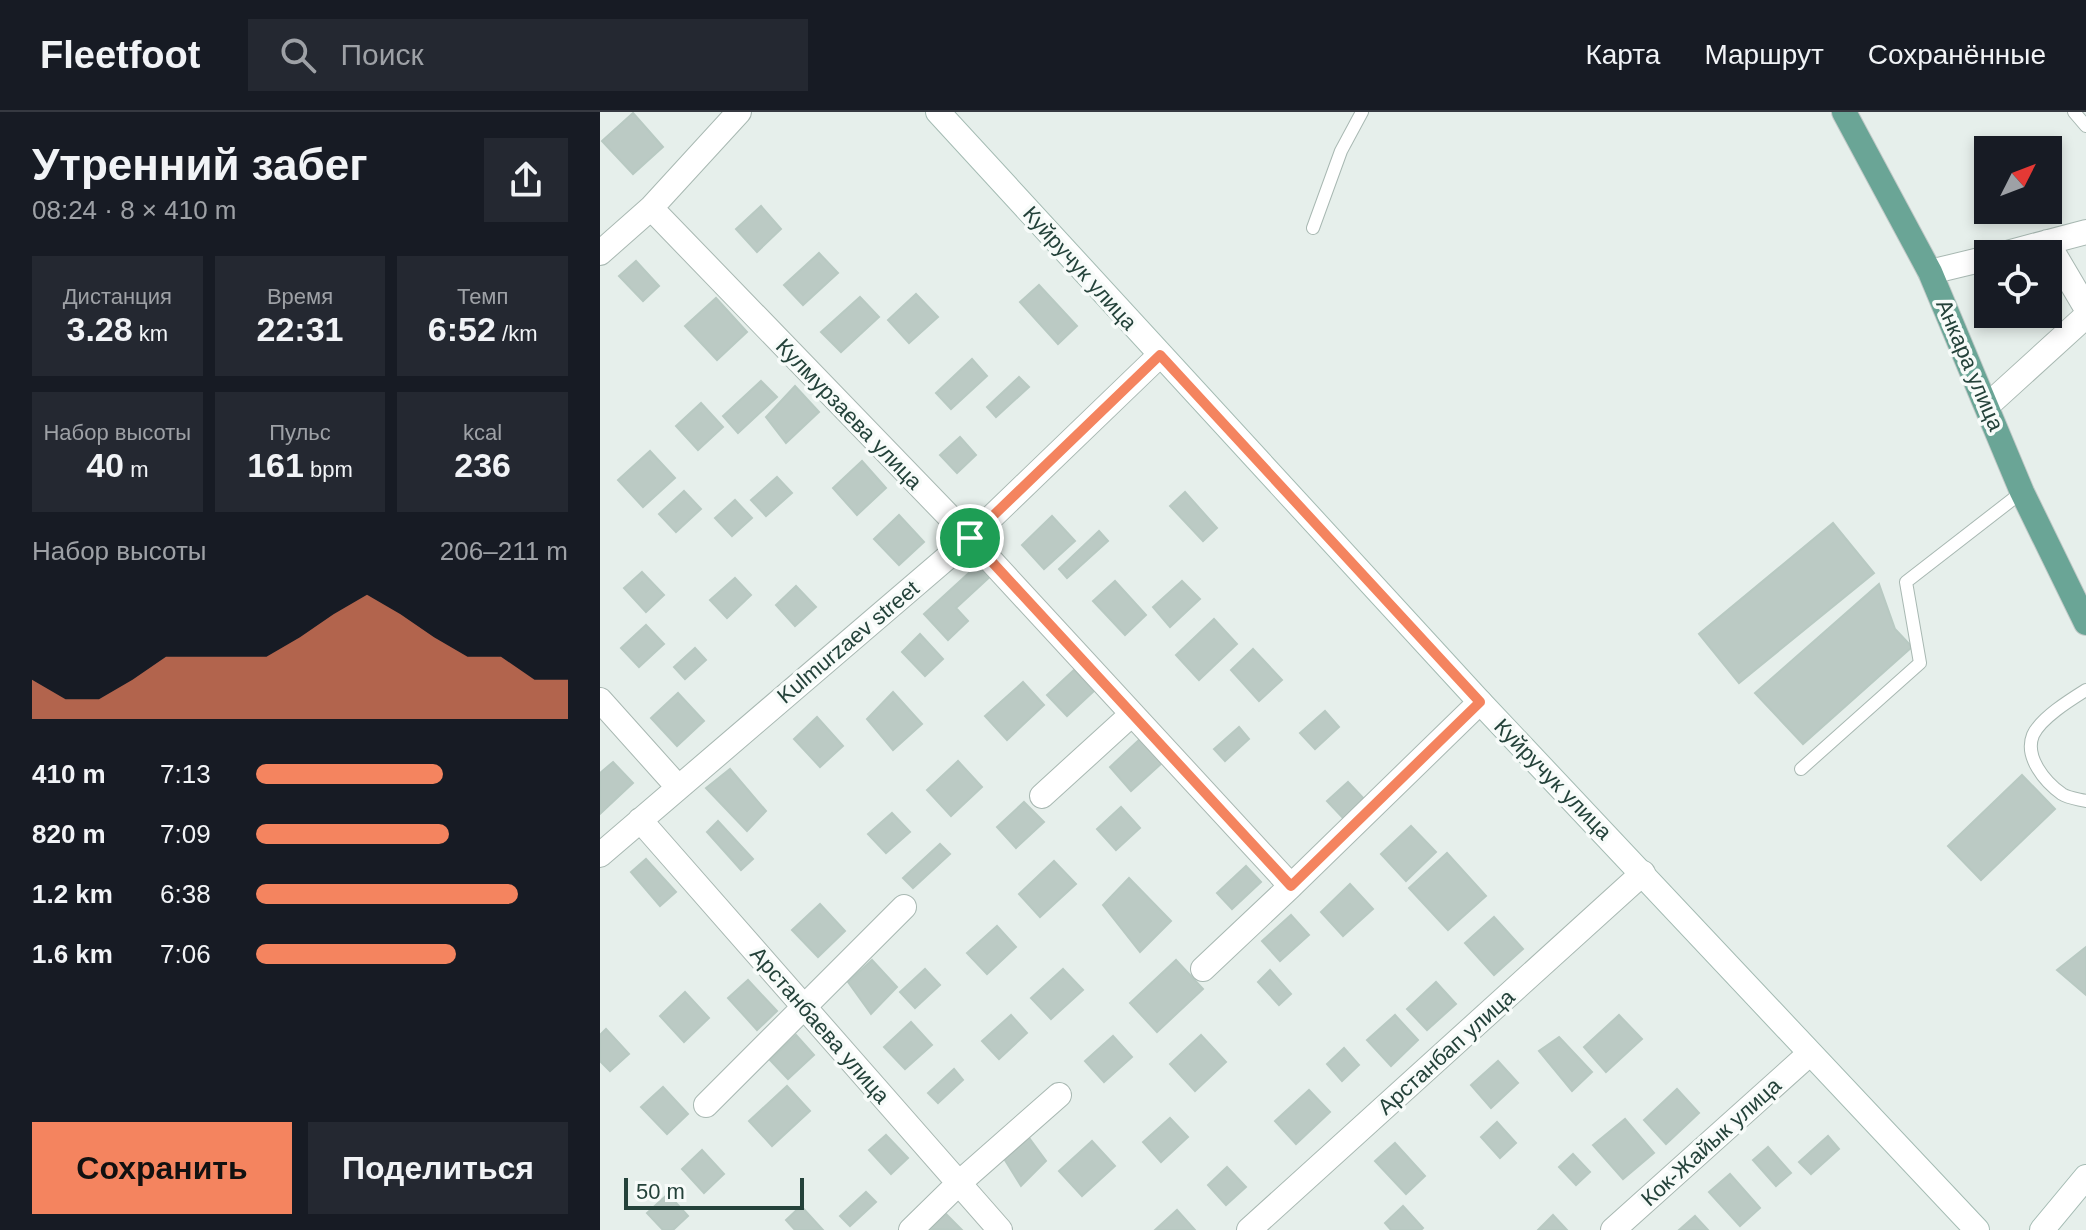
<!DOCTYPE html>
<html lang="ru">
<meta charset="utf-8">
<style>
body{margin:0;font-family:Arial,sans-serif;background:#242831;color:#f1f3f6;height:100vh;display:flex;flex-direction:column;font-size:30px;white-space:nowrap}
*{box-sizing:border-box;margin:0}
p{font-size:26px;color:#9ea1a6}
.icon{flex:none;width:44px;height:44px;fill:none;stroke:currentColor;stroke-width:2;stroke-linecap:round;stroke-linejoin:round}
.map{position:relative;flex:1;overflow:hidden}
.panel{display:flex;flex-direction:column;background:#171b24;width:600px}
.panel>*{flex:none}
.needle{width:52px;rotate:48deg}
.buttons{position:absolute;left:1374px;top:24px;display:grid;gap:16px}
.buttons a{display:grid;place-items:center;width:88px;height:88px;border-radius:0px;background:#171b24;box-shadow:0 4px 12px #0003;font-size:40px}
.scale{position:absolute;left:24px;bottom:20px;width:180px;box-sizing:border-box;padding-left:8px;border:4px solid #24423a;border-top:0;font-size:22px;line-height:28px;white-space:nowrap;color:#24423a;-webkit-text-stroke:6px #f7fbf9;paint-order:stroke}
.pin{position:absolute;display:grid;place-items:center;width:68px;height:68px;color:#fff;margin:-34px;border:4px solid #fff;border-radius:50%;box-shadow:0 2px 8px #0007}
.round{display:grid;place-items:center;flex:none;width:84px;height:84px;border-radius:0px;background:#242831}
.head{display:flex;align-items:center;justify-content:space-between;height:136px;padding:0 32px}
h1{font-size:44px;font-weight:700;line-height:60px}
.figures{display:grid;grid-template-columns:repeat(3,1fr);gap:12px;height:136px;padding:8px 32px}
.figures div{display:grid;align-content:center;border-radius:0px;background:#242831;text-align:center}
.figures b{font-size:34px;font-weight:700}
.figures small{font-size:22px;font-weight:400}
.figures p{font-size:22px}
.chart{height:224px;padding:16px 32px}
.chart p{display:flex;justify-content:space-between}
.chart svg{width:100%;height:144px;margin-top:8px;fill:#f4845f;opacity:.7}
.primary-button{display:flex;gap:16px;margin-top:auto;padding:16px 32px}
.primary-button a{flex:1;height:92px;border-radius:0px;background:#f4845f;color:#111;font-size:32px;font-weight:700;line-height:92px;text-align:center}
.primary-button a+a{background:#242831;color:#f1f3f6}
ul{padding:0 32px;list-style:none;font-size:26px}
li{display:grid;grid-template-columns:128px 96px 1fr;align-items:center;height:60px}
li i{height:20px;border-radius:10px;background:#f4845f}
header{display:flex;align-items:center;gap:48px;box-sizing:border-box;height:112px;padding:0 40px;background:#171b24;border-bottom:2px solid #363941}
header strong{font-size:38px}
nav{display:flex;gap:44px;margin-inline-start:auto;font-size:28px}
.search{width:560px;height:72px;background:#242831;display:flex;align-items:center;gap:20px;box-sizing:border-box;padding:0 28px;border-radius:0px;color:#9ea1a6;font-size:30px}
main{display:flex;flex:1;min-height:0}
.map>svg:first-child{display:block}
.building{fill:#bbcac4;stroke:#b8c9c2;stroke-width:2}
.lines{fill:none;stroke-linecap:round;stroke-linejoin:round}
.lane-casing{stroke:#a8b8b2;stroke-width:14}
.street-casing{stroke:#a8b8b2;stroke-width:26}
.secondary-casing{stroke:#a4bbb3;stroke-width:26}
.primary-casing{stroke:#c2cac8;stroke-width:26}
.lane{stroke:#fff;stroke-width:12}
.street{stroke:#fff;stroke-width:24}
.secondary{stroke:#fff;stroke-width:24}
.primary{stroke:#6aa596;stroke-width:24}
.route-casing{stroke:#fff;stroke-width:16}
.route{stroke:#f4845f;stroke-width:10}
.labels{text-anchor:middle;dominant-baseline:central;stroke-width:7;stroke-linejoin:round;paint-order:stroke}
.street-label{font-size:22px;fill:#24423a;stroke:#f7fbf9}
</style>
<header>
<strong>Fleetfoot</strong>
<div class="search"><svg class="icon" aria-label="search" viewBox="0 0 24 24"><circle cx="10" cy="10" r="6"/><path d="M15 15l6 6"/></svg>Поиск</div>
<nav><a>Карта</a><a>Маршрут</a><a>Сохранённые</a></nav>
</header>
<main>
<section class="panel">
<div class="head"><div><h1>Утренний забег</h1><p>08:24 · 8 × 410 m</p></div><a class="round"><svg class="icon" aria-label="share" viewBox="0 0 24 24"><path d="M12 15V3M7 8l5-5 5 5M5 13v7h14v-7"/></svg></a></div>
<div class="figures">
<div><p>Дистанция</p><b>3.28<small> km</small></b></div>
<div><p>Время</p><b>22:31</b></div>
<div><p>Темп</p><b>6:52<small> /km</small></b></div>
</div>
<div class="figures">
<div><p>Набор высоты</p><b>40<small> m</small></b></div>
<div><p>Пульс</p><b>161<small> bpm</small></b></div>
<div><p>kcal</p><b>236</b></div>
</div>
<div class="chart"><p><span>Набор высоты</span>206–211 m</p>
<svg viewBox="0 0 160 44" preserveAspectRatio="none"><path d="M0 44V32L10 38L20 38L30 32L40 25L50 25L60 25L70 25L80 19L90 12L100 6L110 12L120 19L130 25L140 25L150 32L160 32V44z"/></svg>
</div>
<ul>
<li><b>410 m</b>7:13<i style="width:60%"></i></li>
<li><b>820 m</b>7:09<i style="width:62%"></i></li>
<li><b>1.2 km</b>6:38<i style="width:84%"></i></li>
<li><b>1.6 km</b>7:06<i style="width:64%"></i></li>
</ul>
<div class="primary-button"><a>Сохранить</a><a>Поделиться</a></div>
</section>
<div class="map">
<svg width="1486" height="1118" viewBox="0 0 1486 1118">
<rect width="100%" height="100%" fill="#e6efeb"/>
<path class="building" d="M33,1L63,35L33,62L2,29Z
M161,94L181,117L157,140L136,117Z
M219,141L238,161L203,193L184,173Z
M36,149L59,174L43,189L19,164Z
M439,173L477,214L458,232L420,190Z
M316,182L338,205L309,231L288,208Z
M260,185L279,205L241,240L221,220Z
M116,186L147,220L117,248L85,214Z
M372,247L387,264L351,297L336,281Z
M419,265L429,275L396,305L387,295Z
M161,269L177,285L138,321L123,304Z
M195,274L219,300L186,331L166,305Z
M101,291L123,315L98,338L76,314Z
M360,325L376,343L357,361L340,343Z
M50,339L75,366L43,395L18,368Z
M262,349L286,376L257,403L233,376Z
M177,365L192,381L166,404L151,388Z
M84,379L101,397L76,420L59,402Z
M585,380L617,416L603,429L570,394Z
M135,388L152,406L132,424L115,406Z
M299,403L324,430L299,453L274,427Z
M452,404L475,429L444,457L422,433Z
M1233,411L1274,461L1139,571L1099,522Z
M499,419L508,429L467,466L459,457Z
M382,449L394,461L356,496L368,509L348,528L324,502Z
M42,460L64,483L46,500L24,476Z
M135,466L151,483L127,506L110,488Z
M515,469L546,503L525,523L493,489Z
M582,469L600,487L570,515L553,495Z
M1279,472L1295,517L1312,535L1203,632L1155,581Z
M196,474L216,495L195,514L176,493Z
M614,507L637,532L599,568L576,543Z
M46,513L64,532L39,555L21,536Z
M320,522L343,547L325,564L302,540Z
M95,536L106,548L85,567L74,555Z
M653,537L682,568L659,589L631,558Z
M474,558L494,579L467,604L447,583Z
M423,570L444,593L407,628L385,604Z
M293,580L322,612L293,638L267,607Z
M78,581L104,609L77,634L51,606Z
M725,599L739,615L715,637L700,621Z
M217,605L243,634L220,655L194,627Z
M639,615L649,627L625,649L614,637Z
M540,627L562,651L531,679L510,655Z
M358,649L382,675L351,704L327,678Z
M13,650L33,671L0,702V661Z
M130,657L166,699L147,719L106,676Z
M1422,663L1455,697L1381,768L1348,734Z
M748,670L766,689L745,708L727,689Z
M424,690L444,710L416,736L397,715Z
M521,695L540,716L516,738L497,717Z
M292,701L310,720L286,741L268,722Z
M118,709L153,747L141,758L107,720Z
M811,714L836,740L806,769L781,742Z
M340,732L350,742L313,776L303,766Z
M847,741L886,784L848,818L809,776Z
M46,747L76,780L60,794L31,760Z
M454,749L476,772L440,805L419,782Z
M646,754L661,770L632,797L617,781Z
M529,766L571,809L540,840L503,793Z
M750,772L773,797L743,824L721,800Z
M220,792L245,819L218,845L192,818Z
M691,803L709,823L680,849L662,829Z
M894,805L923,837L894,863L865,831Z
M397,814L416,835L387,862L367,841Z
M1486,835V883L1457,858Z
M272,848L297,875L271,902L248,870Z
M576,848L603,877L557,920L530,891Z
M325,857L340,873L315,896L300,880Z
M463,857L483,878L451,907L431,886Z
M670,858L691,882L679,893L658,870Z
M148,868L177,899L157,918L128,886Z
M836,870L856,892L827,918L807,897Z
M85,880L109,906L84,930L60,904Z
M411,903L427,921L399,947L382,929Z
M795,903L818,928L791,954L767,928Z
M1019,903L1042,927L1006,960L984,935Z
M311,910L332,933L305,957L284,935Z
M6,917L29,942L10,959L0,949V923Z
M196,923L214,943L188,967L170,948Z
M601,923L626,950L595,979L570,952Z
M513,924L532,945L504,970L485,949Z
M959,925L992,960L972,979L939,939Z
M744,936L759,953L742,969L727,952Z
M898,949L918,971L891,996L871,973Z
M354,957L363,968L338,991L328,981Z
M187,974L210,999L172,1034L149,1009Z
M63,975L88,1002L67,1022L41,995Z
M1077,977L1099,1001L1066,1032L1044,1008Z
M709,978L730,1000L696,1032L675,1009Z
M570,1006L588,1025L561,1050L543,1030Z
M1025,1007L1054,1041L1023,1067L993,1033Z
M897,1010L916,1031L900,1046L881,1025Z
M286,1023L308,1046L291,1062L269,1038Z
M427,1023L446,1049L421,1074L403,1045Z
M1228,1024L1239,1037L1211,1062L1199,1050Z
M492,1029L515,1054L482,1084L459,1059Z
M795,1031L825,1064L806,1082L775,1049Z
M1168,1035L1191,1061L1176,1074L1153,1048Z
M102,1038L124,1062L104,1081L82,1057Z
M973,1042L990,1060L976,1073L959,1055Z
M627,1055L646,1075L626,1093L608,1073Z
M1130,1062L1160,1096L1140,1114L1109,1080Z
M266,1080L276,1090L250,1114L240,1104Z
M68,1082L88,1104L73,1118H63L47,1101Z
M201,1094L223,1118H195L186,1108Z
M803,1094L823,1116L821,1118H791L785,1111Z
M577,1098L595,1118H555Z
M346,1102L362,1118L330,1117Z
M953,1103L967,1118H938Z
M1095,1104L1108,1118H1079Z"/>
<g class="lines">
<defs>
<path id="lane" d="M1474,0L1486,14
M713,116L741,39L762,0
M1486,578C1470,588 1441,606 1433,623C1424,645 1445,670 1462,682C1468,686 1478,687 1486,689
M1201,657L1320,551L1306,470L1422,380"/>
<path id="street" d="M51,96L370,426L691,774L880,590
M1447,130L1486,196
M0,141L51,96L139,0
M1403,142L1486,120
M1330,160L1388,146
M1387,294L1486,204
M0,588L78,675
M442,684L532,602
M40,708L400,1118
M0,743L370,426L560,243
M603,857L691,774
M106,993L304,795
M311,1118L359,1071L459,983
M649,1118L1043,761
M1013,1118L1208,943"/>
<path id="secondary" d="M338,0L880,590L1377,1118
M1442,1118L1486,1065"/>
<path id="primary" d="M1244,0L1330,160L1422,380L1486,511"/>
</defs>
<use href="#lane" class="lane-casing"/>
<use href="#street" class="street-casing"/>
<use href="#secondary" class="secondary-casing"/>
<use href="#primary" class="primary-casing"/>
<use href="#lane" class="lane"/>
<use href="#street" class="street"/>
<use href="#secondary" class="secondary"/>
<use href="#primary" class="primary"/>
</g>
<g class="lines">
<defs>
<path id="route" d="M560,243L880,590L691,774L370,426Z"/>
</defs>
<use href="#route" class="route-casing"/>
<use href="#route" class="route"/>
</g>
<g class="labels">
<g class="street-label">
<text transform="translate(480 156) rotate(48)">Куйручук улица</text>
<text transform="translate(1370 253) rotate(67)">Анкара улица</text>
<text transform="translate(249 302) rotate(46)">Кулмурзаева улица</text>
<text transform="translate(248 530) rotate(-40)">Kulmurzaev street</text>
<text transform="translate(953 667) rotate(46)">Куйручук улица</text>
<text transform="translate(220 913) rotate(49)">Арстанбаева улица</text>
<text transform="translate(846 940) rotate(-42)">Арстанбап улица</text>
<text transform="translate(1111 1030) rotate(-42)">Кок-Жайык улица</text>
</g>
</g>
</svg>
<div class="buttons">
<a><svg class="needle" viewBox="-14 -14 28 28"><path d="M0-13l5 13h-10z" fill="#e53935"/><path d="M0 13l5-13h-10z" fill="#9ea1a6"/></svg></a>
<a><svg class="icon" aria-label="locate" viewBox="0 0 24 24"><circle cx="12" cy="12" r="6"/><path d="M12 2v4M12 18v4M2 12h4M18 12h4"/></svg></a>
</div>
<div class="scale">50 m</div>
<div class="pin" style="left:370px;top:426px;background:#1e9e55"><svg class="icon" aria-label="arrive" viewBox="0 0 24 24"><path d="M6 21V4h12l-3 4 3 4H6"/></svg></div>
</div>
</main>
